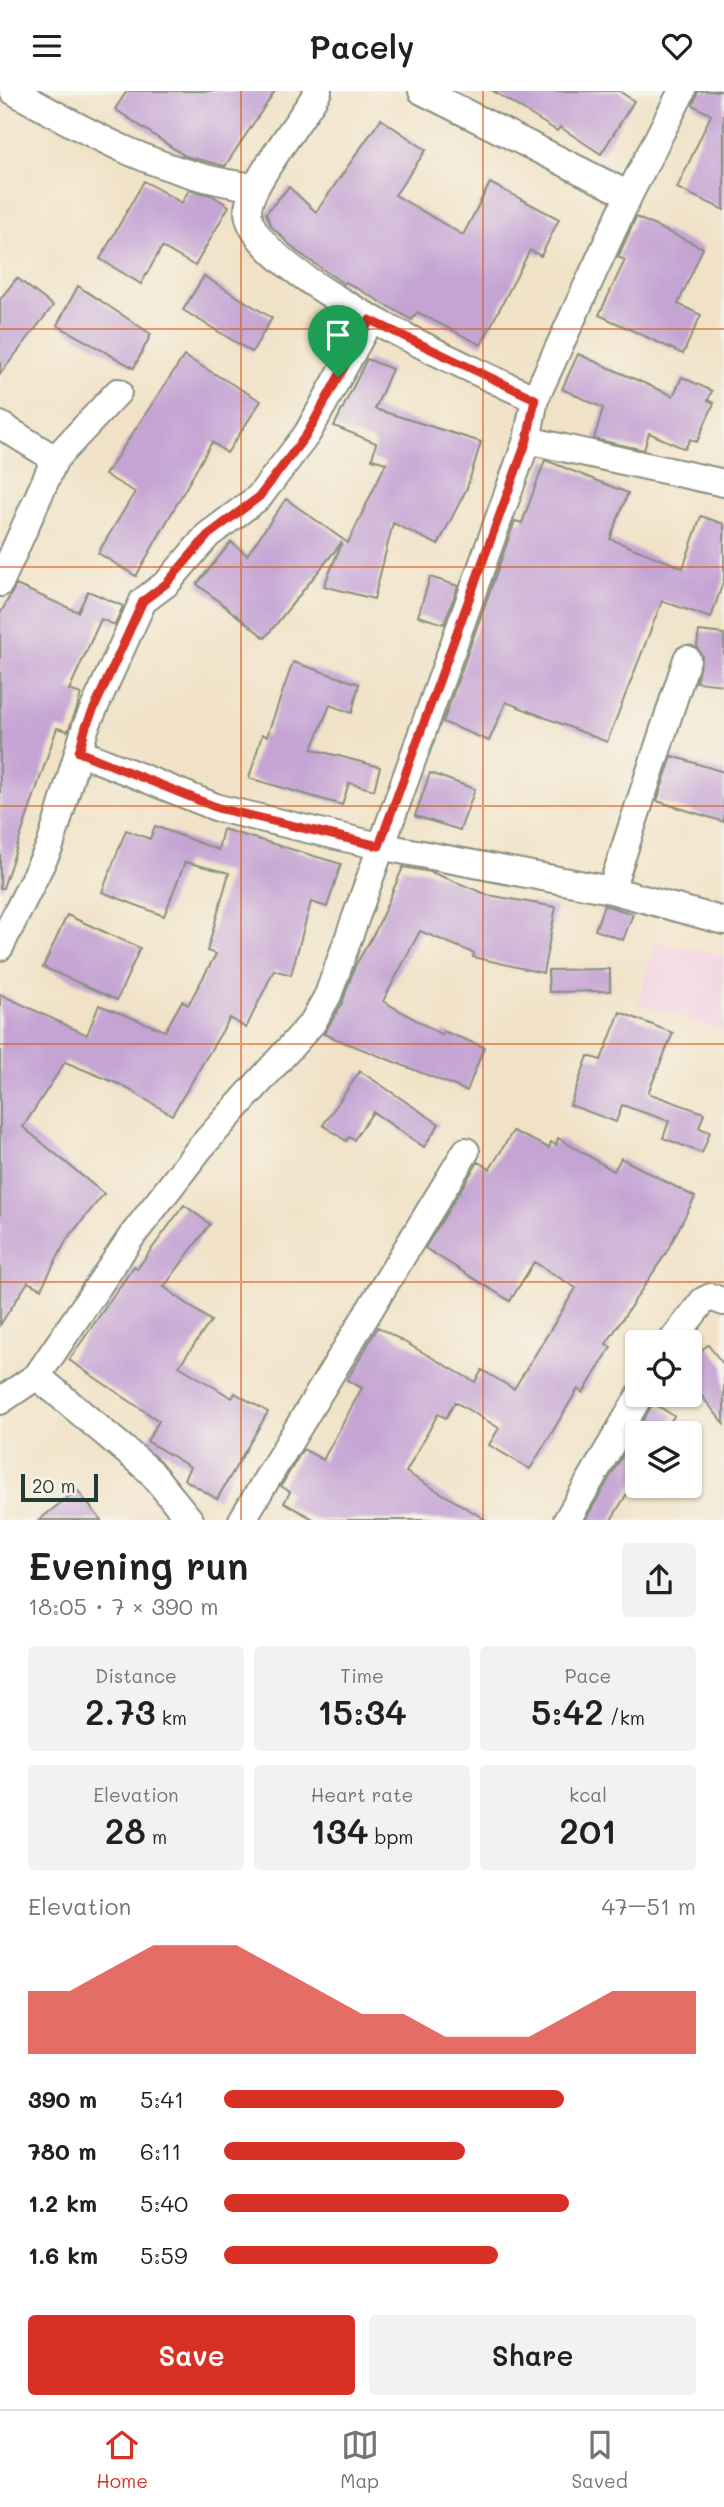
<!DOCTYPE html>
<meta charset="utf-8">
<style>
body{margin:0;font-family:Mali,sans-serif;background:#f2f2f2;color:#202124;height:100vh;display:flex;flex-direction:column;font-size:26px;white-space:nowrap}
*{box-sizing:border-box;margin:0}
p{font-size:23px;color:#757577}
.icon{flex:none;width:38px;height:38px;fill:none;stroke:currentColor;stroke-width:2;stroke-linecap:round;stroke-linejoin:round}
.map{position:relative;height:1429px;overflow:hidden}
.sheet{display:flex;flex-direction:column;background:#fff;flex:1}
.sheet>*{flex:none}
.controls{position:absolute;left:625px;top:1239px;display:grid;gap:14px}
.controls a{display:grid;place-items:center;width:77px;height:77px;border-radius:7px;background:#fff;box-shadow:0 2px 5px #0004;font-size:35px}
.scale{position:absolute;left:21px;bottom:18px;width:77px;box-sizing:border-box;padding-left:7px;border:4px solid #1f3d34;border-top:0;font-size:19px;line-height:24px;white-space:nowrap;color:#1f3d34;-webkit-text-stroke:5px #f7f3e8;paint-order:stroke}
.pin{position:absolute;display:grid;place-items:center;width:60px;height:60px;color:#fff;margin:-72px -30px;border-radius:50% 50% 50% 0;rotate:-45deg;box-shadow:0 0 7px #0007}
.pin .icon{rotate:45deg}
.round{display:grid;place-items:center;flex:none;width:74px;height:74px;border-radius:7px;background:#f2f2f2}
.head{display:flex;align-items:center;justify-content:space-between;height:119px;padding:0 28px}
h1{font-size:38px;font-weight:600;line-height:52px}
.metrics{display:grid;grid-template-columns:repeat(3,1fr);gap:10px;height:119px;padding:7px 28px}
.metrics div{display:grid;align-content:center;border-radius:7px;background:#f2f2f2;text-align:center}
.metrics b{font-size:35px;font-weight:600}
.metrics small{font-size:19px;font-weight:400}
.metrics p{font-size:19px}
.chart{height:196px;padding:14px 28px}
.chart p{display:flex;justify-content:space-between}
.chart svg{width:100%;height:126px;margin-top:7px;fill:#d93025;opacity:.7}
.button{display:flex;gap:14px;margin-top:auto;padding:14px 28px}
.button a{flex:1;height:80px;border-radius:7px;background:#d93025;color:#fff;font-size:28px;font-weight:600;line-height:80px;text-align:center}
.button a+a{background:#f2f2f2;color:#202124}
ul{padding:0 28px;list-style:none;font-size:23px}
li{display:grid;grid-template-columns:112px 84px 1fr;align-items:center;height:52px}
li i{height:18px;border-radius:9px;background:#d93025}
header{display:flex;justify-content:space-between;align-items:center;height:91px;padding:0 28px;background:#fff;font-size:32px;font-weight:600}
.menu{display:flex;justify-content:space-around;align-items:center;height:98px;border-top:2px solid #e0e0e0;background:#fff;font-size:19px;color:#757577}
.menu a{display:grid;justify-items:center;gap:4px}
.menu .selected{color:#d93025}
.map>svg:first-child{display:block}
.built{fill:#f2cfe2}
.building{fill:#c5a4d4}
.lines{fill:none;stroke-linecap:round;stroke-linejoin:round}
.minor-casing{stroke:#88907e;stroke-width:30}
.minor{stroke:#fff;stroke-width:26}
.route-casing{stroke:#fff;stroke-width:14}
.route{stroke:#d93025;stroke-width:9}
.grid{fill:none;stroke:#d45610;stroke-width:2;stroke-opacity:0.55}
</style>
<header><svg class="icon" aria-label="menu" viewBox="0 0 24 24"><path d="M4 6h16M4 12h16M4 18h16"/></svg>Pacely<svg class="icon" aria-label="heart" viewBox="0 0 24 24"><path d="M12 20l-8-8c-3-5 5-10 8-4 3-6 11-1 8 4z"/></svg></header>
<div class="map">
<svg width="724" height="1429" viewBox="0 0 724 1429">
<rect width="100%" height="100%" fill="#f7f3e8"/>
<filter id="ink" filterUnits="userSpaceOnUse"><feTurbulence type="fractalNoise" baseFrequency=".0143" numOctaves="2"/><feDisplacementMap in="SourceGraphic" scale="14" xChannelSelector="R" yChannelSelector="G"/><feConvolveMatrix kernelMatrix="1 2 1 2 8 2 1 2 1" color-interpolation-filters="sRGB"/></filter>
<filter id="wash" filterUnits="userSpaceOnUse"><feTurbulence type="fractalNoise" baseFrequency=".00686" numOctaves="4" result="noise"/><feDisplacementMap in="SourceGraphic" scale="28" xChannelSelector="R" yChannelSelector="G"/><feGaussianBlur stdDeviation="1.57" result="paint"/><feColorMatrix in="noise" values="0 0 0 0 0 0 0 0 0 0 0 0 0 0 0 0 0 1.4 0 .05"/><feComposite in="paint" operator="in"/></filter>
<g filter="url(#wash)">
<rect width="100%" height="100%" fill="#f1e2c7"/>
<path class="built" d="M655,850L724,865V939L638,913Z"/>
<g id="blocks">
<path class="building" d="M127,0H275L225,75L185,65L115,18Z
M493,0H619L634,10L601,63L560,36L557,40Z
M698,0H724V119L677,97L711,24L693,14Z
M381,28L426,59L395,104L463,144L490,92L559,128L541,165L530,159L481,254L417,221L412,229L346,191L344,193L295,159L271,135L266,122L289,96L316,121Z
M144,90L182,112L189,99L211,104L229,115L195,175L162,156L141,193L100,168Z
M636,126L703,157L678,213L701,224L683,263L599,224L625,169L618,166Z
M204,185L272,227L252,261L183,219Z
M17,187L53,215L0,283V208Z
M78,195L151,243L134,277L57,234Z
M578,263L673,305L682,286L712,300L708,309L714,312L697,351L690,348L685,358L649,342L644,359L594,348L603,317L562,298Z
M184,265L261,310L227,362L212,351L136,485L98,462L135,401L105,384Z
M367,268L392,278L375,318L481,351L467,397L438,454L393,432L374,508L324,495L342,451L265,547L197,493L231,451L247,464L286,408L348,452L386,372L372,368L376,352L334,335Z
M545,369L628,402L610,448L683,477L701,425L724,433V488L711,527L662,510L607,651L506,611L489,650L443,631L515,430L522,432Z
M430,486L458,495L444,533L418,525Z
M16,494L78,521L88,500L123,515L115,534L101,528L69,599L81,603L77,617L68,640L57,637L3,797H0V523Z
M699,540L724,543V594L696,591L702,565L697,556Z
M293,571L359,593L352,622L330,614L312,658L380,676L374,699L349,692L342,714L249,687L262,644L267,645Z
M672,665L724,681V731L657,710Z
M430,682L475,698L460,739L415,725Z
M155,735L218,759L223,738L341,773L327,816L311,811L291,884L274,879L246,937L230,927L172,1024L121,994L65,971L23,1036L104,1103L67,1148L41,1198L28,1191L0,1234V903L87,944L99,914L165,940L182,910L188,914L216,863L207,860L229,782L185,771L164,825L102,801L126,739L150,748Z
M403,776L431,781L488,804L556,816L543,882L473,866L474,862L420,840L383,910L442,944L443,940L484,956L467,1000L324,943L342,912L355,875L376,839Z
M604,814L633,823L623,849L595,839Z
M67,824L140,857L117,909L43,876Z
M610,878V900L549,901L548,879Z
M620,921L673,942L648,1002L704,1022L699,1037L710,1041L702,1062L663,1047L669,1030L622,1014L616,1031L570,1014L588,965L601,969Z
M360,980L439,1033L424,1056L373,1021L354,1049L349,1046L346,1050L323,1034Z
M513,1040L549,1057L551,1051L556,1054L558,1047L614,1080L621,1067L695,1106L666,1162L606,1253L611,1256L583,1302L578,1298L530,1378L489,1354L499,1337L455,1311L446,1327L438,1323L406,1381L486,1429H315L284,1412L290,1401L281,1395L303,1358L323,1369L362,1297L347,1289L378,1236L475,1291L482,1279L514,1298L576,1197L534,1171L510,1210L425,1157L478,1071L490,1078Z
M184,1114L210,1133L164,1196L211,1230L179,1275L232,1307L235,1302L268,1321L217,1408L184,1388L190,1376L147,1350L159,1330L69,1269L134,1175L137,1178Z
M708,1254L724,1274V1333L690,1290V1268Z
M653,1312L674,1325L663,1342H637V1386L611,1429H585Z
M77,1399L101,1429H39Z"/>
</g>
</g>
<g filter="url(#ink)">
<use href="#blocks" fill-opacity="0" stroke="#88907e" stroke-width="2"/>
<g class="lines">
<defs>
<path id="minor" d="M13,0C89,43 168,87 255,96
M318,0C303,27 249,93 248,119C247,182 481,282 535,308
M422,0L629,104
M0,334L55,368
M527,349L724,392
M0,492L55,368L118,301
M79,661L218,717L379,755L611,799L724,830
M611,799L687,568
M0,856L50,755L86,635L143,510L167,492L208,444L259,406L307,343L370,229
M671,1251L703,1210L711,1206L724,1211
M37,1285L150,1380L190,1429
M0,1310L37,1285L132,1145L200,1057L313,931L328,904L527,349L535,308L629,104L682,0
M242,1429L466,1060
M567,1429L640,1304"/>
</defs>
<use href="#minor" class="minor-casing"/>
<use href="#minor" class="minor"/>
</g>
</g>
<g class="lines" filter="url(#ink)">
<defs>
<path id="route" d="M370,229L535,308L527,349L379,755L218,717L79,661L86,635L143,510L167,492L208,444L259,406L307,343Z"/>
</defs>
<use href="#route" class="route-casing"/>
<use href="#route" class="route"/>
</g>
<path class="grid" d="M241,0V1429M483,0V1429M0,238H724M0,476H724M0,715H724M0,953H724M0,1191H724"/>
</svg>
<div class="controls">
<a><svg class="icon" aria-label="locate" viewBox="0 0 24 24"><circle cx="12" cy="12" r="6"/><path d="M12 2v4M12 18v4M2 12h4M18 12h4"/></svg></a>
<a><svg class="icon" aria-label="layers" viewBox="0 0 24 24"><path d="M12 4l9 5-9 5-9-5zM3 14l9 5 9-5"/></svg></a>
</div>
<div class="scale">20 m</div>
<div class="pin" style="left:338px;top:286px;background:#1e9e55"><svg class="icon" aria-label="arrive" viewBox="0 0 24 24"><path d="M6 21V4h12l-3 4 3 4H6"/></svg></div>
</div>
<section class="sheet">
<div class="head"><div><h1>Evening run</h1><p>18:05 · 7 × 390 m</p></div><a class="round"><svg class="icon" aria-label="share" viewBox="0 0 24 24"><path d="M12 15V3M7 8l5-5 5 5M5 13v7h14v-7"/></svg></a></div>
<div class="metrics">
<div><p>Distance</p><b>2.73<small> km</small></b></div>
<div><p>Time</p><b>15:34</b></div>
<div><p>Pace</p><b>5:42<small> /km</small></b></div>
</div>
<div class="metrics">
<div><p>Elevation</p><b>28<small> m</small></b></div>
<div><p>Heart rate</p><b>134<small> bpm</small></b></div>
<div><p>kcal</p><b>201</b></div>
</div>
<div class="chart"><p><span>Elevation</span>47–51 m</p>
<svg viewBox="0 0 160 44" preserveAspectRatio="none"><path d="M0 44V22L10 22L20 14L30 6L40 6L50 6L60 14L70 22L80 30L90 30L100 38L110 38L120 38L130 30L140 22L150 22L160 22V44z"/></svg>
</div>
<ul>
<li><b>390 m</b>5:41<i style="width:72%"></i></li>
<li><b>780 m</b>6:11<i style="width:51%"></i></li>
<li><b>1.2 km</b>5:40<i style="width:73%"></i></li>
<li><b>1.6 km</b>5:59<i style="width:58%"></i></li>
</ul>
<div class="button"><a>Save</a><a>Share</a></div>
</section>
<nav class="menu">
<a class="selected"><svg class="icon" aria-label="home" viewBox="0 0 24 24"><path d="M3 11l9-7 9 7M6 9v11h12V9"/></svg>Home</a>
<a><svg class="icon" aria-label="map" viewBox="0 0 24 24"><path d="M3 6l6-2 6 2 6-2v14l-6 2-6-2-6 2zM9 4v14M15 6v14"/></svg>Map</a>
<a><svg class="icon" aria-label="saved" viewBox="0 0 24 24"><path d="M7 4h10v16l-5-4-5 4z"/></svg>Saved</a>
</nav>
